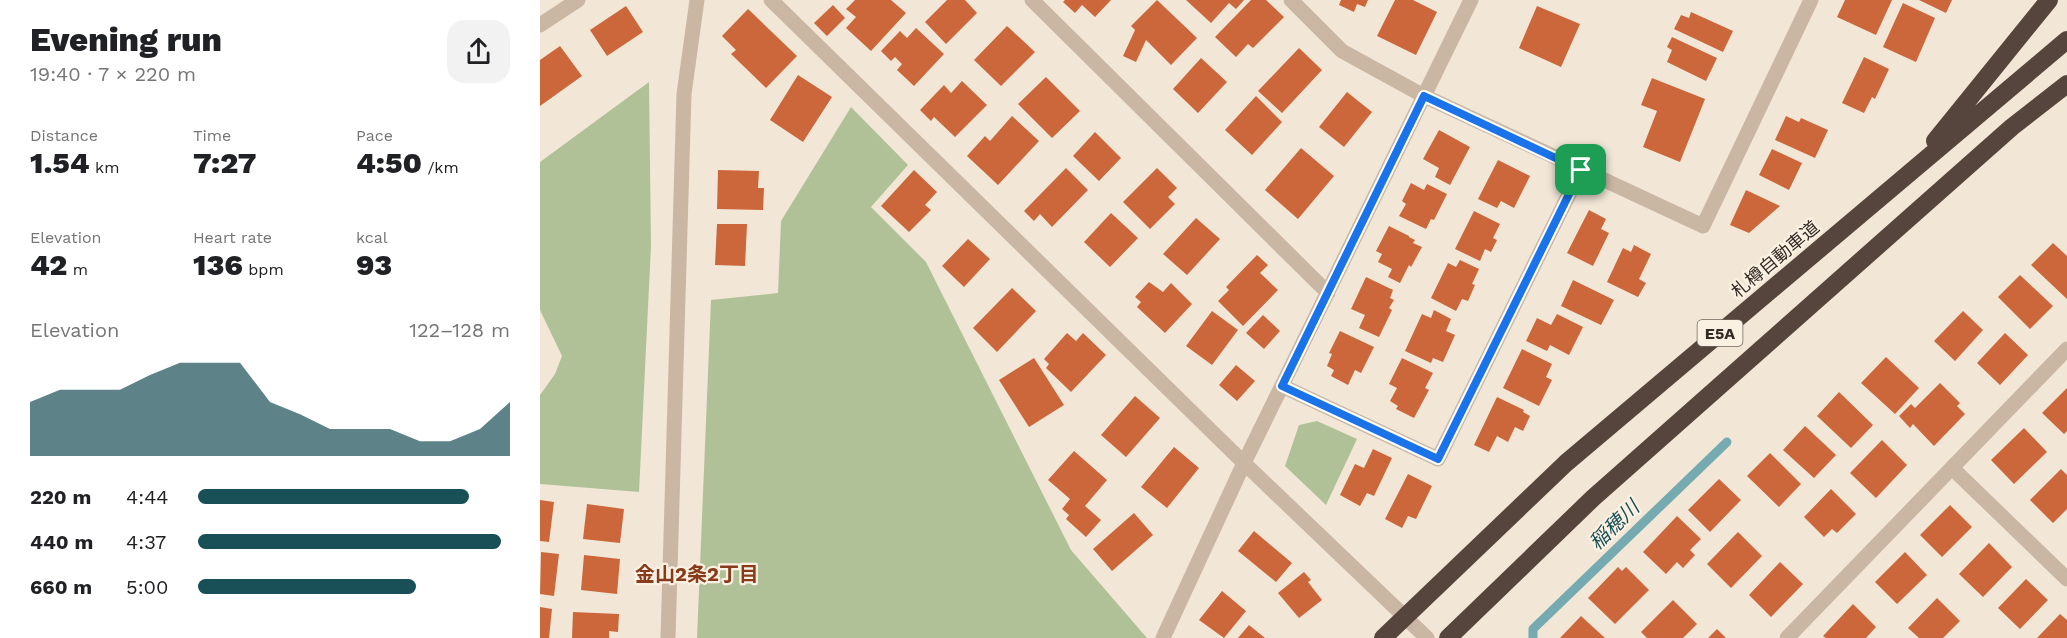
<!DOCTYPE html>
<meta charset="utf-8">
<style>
body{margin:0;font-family:"Work Sans","Noto Sans JP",sans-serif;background:#f2f2f2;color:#202124;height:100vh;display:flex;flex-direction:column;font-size:22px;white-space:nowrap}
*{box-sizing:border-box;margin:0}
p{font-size:20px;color:#757577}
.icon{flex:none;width:33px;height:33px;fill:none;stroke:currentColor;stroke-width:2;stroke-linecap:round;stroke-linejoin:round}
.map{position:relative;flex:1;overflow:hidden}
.side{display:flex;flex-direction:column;background:#fff;width:540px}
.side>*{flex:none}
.pin{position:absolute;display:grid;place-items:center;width:51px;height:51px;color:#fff;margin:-26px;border-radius:12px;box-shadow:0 3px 9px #0006}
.round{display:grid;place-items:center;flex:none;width:63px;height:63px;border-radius:18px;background:#f2f2f2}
.summary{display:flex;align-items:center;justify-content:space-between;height:102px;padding:0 30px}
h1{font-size:33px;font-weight:800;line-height:45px}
.metrics{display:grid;grid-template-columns:repeat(3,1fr);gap:9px;height:102px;padding:6px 30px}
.metrics div{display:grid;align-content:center}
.metrics b{font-size:30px;font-weight:800}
.metrics small{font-size:16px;font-weight:400}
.metrics p{font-size:16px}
.chart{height:168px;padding:12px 30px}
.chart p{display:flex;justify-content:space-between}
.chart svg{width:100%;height:108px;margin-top:6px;fill:#195058;opacity:.7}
ul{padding:0 30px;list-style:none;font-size:20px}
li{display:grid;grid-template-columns:96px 72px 1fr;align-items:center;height:45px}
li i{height:15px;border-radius:8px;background:#195058}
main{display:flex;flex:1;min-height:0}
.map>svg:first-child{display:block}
.green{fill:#b1c197}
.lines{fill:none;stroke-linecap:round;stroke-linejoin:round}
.stream{stroke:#75aab0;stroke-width:9}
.building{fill:#cc673b}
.minor{stroke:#cab7a3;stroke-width:15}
.highway{stroke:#56453c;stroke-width:18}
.route-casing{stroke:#fff;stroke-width:12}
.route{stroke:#1a73e8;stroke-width:8}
.labels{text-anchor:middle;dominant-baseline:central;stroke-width:4.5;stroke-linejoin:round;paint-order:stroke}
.shield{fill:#faf1e3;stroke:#70665e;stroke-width:1.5}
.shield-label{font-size:16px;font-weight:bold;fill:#352b25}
.street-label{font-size:18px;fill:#352b25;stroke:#faf1e3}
.water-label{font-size:20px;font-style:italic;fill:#195058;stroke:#faf1e3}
.neighbourhood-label{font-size:20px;font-weight:bold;fill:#873b1b;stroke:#faf1e3}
</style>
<main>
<section class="side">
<div class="summary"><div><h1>Evening run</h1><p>19:40 · 7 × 220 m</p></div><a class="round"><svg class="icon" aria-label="share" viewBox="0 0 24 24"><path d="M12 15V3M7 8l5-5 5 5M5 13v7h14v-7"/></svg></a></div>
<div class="metrics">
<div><p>Distance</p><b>1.54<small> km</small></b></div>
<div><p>Time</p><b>7:27</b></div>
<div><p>Pace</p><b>4:50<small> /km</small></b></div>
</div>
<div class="metrics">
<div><p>Elevation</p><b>42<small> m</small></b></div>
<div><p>Heart rate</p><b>136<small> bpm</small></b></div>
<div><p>kcal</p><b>93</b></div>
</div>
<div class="chart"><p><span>Elevation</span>122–128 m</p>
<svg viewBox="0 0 160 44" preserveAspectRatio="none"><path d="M0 44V22L10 17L20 17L30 17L40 11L50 6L60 6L70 6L80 22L90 27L100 33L110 33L120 33L130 38L140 38L150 33L160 22V44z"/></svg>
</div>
<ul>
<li><b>220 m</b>4:44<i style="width:87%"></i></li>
<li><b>440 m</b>4:37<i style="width:97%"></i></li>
<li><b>660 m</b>5:00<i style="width:70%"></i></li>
</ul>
</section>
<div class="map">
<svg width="1527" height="638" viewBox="0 0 1527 638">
<rect width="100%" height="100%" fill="#f2e7d7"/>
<path class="green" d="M109,82L111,246L99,492L0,484V395L15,374L22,356L0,310V162Z
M311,107L368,165L331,207L386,262L531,550L607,638H157L171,300L238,293L241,221Z
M777,421L817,439L786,505L745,466L759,425Z"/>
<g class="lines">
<path class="stream" d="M993,638V629L1187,442"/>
</g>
<path class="building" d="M315,0H351L366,13L331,51L306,28L316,17L306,9Z
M407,0H425L437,13L406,44L385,22Z
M525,0H571L555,17L542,5L535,13L523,2Z
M617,0L657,38L631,65L606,40L596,62L583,56L595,30L591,26Z
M646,0H704L696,9L689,3L671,23Z
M711,0H726L744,17L713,48L708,44L696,57L675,37Z
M801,0H828L825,7L817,4L814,12L799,5Z
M855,0H873L897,12L876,55L837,36Z
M1305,0H1352L1336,35L1297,17Z
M1379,0H1412L1406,13Z
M1363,3L1395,18L1376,62L1343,47Z
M293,5L305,18L287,36L274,23Z
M86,6L103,32L67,56L50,30Z
M997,6L1040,24L1021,67L979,48Z
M208,9L257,56L226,88L191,54L196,50L182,36Z
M1151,12L1193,31L1183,52L1134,29L1141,15L1149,18Z
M467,26L495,52L461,86L434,60Z
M376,28L404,54L374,86L357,70L362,64L355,57L351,61L341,51L360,31L367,38Z
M1132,37L1177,58L1166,81L1127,62L1132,50L1127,47Z
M20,46L42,76L0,106V60Z
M759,48L782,70L742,113L718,91Z
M1324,57L1349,69L1335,99L1332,97L1324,113L1302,103Z
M661,58L687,82L658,113L633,89Z
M258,75L292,97L263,142L230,120Z
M506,77L540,111L512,138L478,104Z
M1112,78L1165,99L1140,162L1103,147L1117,111L1101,105Z
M422,81L447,105L415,137L394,117L391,121L380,110L404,85L411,93Z
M807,92L832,112L804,147L779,127Z
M716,96L742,122L712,155L685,130Z
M472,116L499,141L458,185L427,156L445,136L450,141Z
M1246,116L1259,122L1261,118L1288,130L1275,158L1235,140Z
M899,130L930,147L910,185L895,177L899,168L883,159Z
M555,132L581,158L559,181L533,156Z
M761,148L794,176L758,219L725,190Z
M1232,149L1262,163L1249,190L1219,175Z
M958,160L990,176L974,208L961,201L957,208L938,199Z
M526,168L548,190L512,227L500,214L494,221L484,211Z
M617,168L637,188L628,197L635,204L610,229L583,202Z
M178,170L219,171L218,188H224L223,210L177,209Z
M374,170L397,192L385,205L391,210L369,232L341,206Z
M871,183L884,190L887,184L907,194L894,220L891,219L886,229L859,216L866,204L862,201Z
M1206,190L1240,206L1209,233L1190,225Z
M1049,210L1066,219L1061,229L1069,233L1053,266L1027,253Z
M934,211L960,224L953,238L957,240L951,252L945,249L940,261L915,249Z
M571,213L598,238L570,267L544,242Z
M656,218L680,239L647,275L623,254Z
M177,224H207L205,266L175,265Z
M849,226L869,236V237L875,240L873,243L882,247L871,267L869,265L860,283L848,277L852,269L838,262L842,254L836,251Z
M428,239L450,259L424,287L402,266Z
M1513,243L1527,256V299L1491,265Z
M1094,245L1111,254L1099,279L1106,283L1098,297L1067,282L1083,248L1091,252Z
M717,255L728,265L720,273L738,290L703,326L678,301L689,290L686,287Z
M920,260L939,269L932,284L935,285L928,301L922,299L916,311L891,298L908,263L916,267Z
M1480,275L1513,306L1490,329L1458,297Z
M826,277L853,290L850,298L854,300L849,308L852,310L839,337L819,328L825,315L811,309Z
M1033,280L1074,300L1061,325L1021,306Z
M609,282L623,292L631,283L652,304L625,333L597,307L601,302L595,297Z
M472,288L496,311L457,352L433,328Z
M894,310L911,319L906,331L915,335L903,362L893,358L891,363L865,351L882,314L891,318Z
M672,311L698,330L672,365L646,346Z
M1423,311L1443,330L1415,361L1394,341Z
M1017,314L1043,327L1029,355L1010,345L1007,351L986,341L997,318L1011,325Z
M723,315L740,331L724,349L706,333Z
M800,331L834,347L821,373L815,370L808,385L791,376L794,370L787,366L792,354L789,353Z
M527,333L536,341L543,333L566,355L531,392L506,368L509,364L504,359Z
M1465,333L1488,355L1460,385L1437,363Z
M982,349L1012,364L1006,377L1012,380L999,406L963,388Z
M1346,357L1379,388L1355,414L1321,383Z
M494,358L524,405L489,427L459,380Z
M862,358L893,373L885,388L889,390L874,418L856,409L858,406L850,401L857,388L849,384Z
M696,365L715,381L697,401L679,385Z
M1400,383L1420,403L1417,406L1425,414L1394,446L1373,424L1370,428L1359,416L1371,404L1375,408Z
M1527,388V431L1524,434L1502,413Z
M1299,392L1333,425L1311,448L1277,416Z
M595,396L620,418L586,457L561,435Z
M957,397L984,410L983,412L990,416L983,431L975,427L968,442L957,436L949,452L934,445Z
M1265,426L1296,455L1274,478L1243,450Z
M1484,428L1507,452L1474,484L1451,460Z
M1342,440L1367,465L1336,498L1310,473Z
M634,447L659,468L627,508L601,487Z
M833,449L852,458L834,496L827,493L820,506L800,495L815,464L824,468Z
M534,451L567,480L545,506L561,520L546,537L526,519L529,515L522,509L530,499L508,480Z
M1230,453L1261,484L1239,507L1207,476Z
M1521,469L1527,475V509L1513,523L1490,500Z
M868,474L892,486L876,519L868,516L862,528L845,519Z
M1179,479L1201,500L1170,532L1148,510Z
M1291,489L1316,514L1297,533L1292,529L1284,537L1264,517Z
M0,500L14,502L9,542L0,541Z
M47,504L84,509L80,543L43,539Z
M1410,505L1432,527L1402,557L1380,535Z
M594,513L613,535L572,571L553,549Z
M1137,516L1161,539L1150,550L1155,555L1143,568L1137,562L1126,574L1103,552Z
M714,531L752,563L736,582L698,551Z
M1198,532L1222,556L1191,588L1167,564Z
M1449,543L1472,567L1443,597L1419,574Z
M1,552L19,554L14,596L0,594Z
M1365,552L1387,575L1357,604L1335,582Z
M44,555L80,559L77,594L41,590Z
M1240,562L1263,584L1231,617L1209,595Z
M1078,567L1082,571L1086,567L1109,590L1075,624L1048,598Z
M764,572L771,580L768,582L782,600L759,618L738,593Z
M1486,579L1508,600L1480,629L1458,608Z
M682,591L706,611L684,638L659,620Z
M1397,598L1420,621L1403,638H1379L1368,628Z
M1133,600L1157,624L1143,638H1107L1101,632Z
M1313,604L1336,627L1326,638H1286L1283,636Z
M0,607L12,609L9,638H0Z
M33,612L79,614L78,632L69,631V638H32Z
M1520,614L1527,620V638H1497Z
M1041,616L1065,638H1020Z
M709,625L725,638H698Z
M1177,629L1186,638H1168Z"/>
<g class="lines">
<path class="minor" d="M231,0L704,463L887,638
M492,0L788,293
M751,0L802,51L884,96L1163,226L1271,0
M0,25L38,0
M742,386L898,459L1041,170
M1412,468L1527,579
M128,638L144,94L157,0
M623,638L704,463L931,0
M1247,638L1527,349"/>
<path class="highway" d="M1395,141L1509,0
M843,638L1026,463L1527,40
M908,638L1053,498L1472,127L1527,84"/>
</g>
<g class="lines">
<defs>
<path id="route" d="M884,96L1041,170L898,459L742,386Z"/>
</defs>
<use href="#route" class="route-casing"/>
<use href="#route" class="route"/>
</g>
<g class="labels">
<rect class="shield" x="1157.5" y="320" width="45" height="26" rx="4.5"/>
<g class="shield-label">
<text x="1180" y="333">E5A</text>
</g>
<g class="street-label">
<text transform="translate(1235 259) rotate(-40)">札樽自動車道</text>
</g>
<g class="water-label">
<text transform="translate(1074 525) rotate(-44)">稲穂川</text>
</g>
<g class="neighbourhood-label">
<text x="157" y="574">金山2条2丁目</text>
</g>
</g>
</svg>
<div class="pin" style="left:1041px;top:170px;background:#1e9e55"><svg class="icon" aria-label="arrive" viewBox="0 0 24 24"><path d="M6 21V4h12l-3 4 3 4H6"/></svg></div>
</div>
</main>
